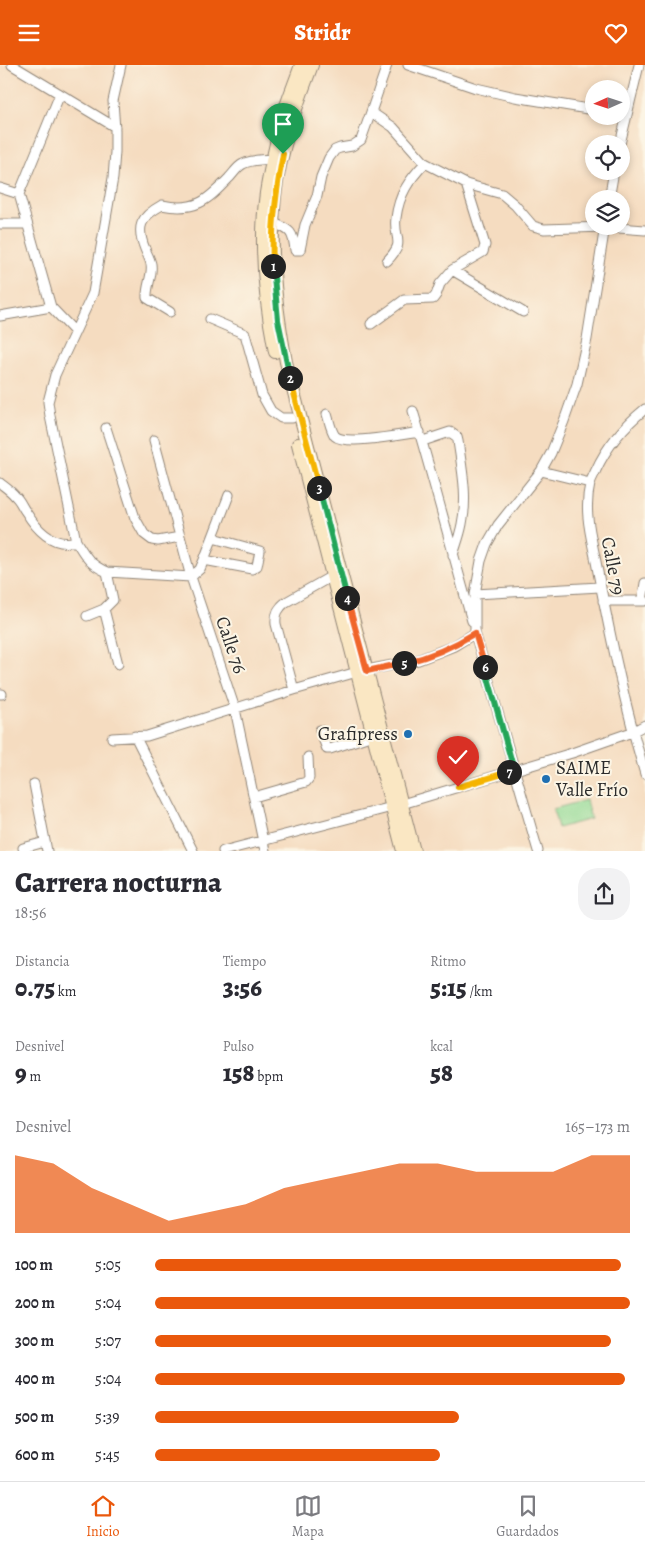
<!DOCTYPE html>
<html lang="es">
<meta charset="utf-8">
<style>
body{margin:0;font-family:Alegreya,serif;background:#f2f2f3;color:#2b2b33;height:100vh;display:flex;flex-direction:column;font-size:19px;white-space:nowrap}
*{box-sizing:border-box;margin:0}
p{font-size:16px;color:#7c7c81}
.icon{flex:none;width:28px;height:28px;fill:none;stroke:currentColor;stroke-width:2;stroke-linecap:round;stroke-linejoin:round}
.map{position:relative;height:786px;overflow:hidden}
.drawer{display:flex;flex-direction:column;background:#fff;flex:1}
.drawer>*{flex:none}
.needle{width:32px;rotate:267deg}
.tools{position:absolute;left:585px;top:15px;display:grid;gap:10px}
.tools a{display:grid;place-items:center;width:45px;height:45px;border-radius:50%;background:#fff;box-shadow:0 2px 8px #0003;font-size:25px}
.pin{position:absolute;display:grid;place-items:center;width:42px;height:42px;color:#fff;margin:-51px -21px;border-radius:50% 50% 50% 0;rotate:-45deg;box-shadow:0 0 5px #0007}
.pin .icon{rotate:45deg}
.km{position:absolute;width:25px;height:25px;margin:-12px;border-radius:50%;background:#222;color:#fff;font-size:14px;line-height:25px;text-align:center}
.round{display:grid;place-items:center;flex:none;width:52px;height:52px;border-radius:20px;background:#f2f2f3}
.overview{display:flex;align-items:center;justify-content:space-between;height:85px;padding:0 15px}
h1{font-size:28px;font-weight:800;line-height:38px}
.metrics{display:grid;grid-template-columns:repeat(3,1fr);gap:8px;height:85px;padding:5px 15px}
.metrics div{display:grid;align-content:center}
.metrics b{font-size:25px;font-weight:800}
.metrics small{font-size:14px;font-weight:400}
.metrics p{font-size:14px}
.chart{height:140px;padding:10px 15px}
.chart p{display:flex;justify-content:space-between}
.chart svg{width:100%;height:90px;margin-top:5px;fill:#ea580c;opacity:.7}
ul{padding:0 15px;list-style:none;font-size:16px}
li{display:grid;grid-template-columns:80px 60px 1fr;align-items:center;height:38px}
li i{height:12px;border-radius:6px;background:#ea580c}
header{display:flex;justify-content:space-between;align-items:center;height:65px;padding:0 15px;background:#ea580c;color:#fff;font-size:22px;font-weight:800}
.menu{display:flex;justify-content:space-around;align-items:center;height:70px;border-top:1px solid #e1e1e2;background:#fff;font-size:14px;color:#7c7c81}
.menu a{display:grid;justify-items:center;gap:2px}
.menu .current{color:#ea580c}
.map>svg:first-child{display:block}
.green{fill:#93da95;stroke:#5f8260}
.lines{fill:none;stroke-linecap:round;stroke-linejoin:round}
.minor-casing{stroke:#908476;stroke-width:11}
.secondary-casing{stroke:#908476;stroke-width:14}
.minor{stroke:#fff;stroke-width:9}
.secondary{stroke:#fae7c3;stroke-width:12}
.split-1-casing{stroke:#fff;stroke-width:10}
.split-2-casing{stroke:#fff;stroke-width:10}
.split-3-casing{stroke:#fff;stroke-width:10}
.split-4-casing{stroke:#fff;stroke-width:10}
.split-5-casing{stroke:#fff;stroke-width:10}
.split-6-casing{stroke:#fff;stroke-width:10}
.split-7-casing{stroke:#fff;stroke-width:10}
.split-8-casing{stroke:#fff;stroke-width:10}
.split-1{stroke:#f5b400;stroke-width:6}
.split-2{stroke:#22a559;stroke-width:6}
.split-3{stroke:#f5b400;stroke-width:6}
.split-4{stroke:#22a559;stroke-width:6}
.split-5{stroke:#f0652b;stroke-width:6}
.split-6{stroke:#f0652b;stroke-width:6}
.split-7{stroke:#22a559;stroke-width:6}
.split-8{stroke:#f5b400;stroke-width:6}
.poi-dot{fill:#1f6fb2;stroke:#fcf5e5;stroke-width:2}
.labels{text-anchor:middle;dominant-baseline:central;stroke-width:4;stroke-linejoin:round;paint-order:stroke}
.street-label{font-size:19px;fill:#2b2b2b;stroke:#fcf5e5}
.poi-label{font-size:19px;fill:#2b2b2b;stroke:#fcf5e5;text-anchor:end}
</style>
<header><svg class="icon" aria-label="menu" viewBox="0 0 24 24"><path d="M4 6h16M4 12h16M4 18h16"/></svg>Stridr<svg class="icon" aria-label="heart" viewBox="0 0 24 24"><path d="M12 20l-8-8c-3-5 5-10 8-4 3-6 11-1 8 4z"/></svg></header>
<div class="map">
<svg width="645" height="786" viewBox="0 0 645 786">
<rect width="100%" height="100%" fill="#fcf5e5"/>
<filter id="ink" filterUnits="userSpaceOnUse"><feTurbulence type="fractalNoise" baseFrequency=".02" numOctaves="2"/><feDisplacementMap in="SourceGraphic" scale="10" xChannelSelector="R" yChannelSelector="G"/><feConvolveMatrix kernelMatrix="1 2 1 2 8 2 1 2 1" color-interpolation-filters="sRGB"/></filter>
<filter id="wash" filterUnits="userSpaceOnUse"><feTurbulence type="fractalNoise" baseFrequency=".0096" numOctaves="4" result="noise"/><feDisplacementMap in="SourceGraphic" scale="20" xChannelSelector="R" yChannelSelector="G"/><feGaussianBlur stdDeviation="1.12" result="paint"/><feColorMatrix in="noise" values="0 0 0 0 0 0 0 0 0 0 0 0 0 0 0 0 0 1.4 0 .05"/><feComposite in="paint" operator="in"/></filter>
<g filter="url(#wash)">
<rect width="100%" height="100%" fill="#f5dcc0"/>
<path class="green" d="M586,735L591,754L558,763L553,744Z"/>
</g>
<g filter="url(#ink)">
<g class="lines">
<defs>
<path id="minor" d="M12,0L115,62
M121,0L113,36L115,65V87L113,113L93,228L55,310L48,337L50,351L76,476C86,492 89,499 107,507L191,512L235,644L265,786
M408,0L476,23L515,32L594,45
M60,29L19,129L51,242L75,267
M371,47L387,0
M620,79L639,0
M466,119L485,180L483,187L452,205L523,247
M0,123L19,129
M609,134L614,106
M274,158C290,165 293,166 295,185H300L305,160L317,131L321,112L329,93L335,85L340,83L352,81L361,75L371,47L393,62L425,98L466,119L502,129L515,140L533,161L544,164L605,162L645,165
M0,159H27
M387,196C407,175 393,175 396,153C399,129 409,115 425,98
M170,247L147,233C146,221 153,211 151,199C150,194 147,189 145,184C136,162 140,152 162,140C195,147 207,136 229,113C234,108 237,102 243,99C252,94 263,95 274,94
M0,251L51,242
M210,254L245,269L262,330L271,346L281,353H292
M371,259L404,235L433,234L436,230L440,219L452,205
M645,344C624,361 607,381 596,405C594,410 591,414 590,419C583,448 592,474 597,502C610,571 625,641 645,709
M413,346C434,416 452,486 472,556
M327,349C329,355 331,366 335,371C345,381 405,369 420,367
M106,363L135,453L144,469L152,475L158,476L180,472
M154,375L191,512L200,504L204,495L229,430
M423,376L450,367L457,372L458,376C462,404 468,432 462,459C460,470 456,480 453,490
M541,406L590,418
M0,418C5,422 11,426 15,431C20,435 22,442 26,447C37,465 53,483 76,476
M204,495L252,504L257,501L260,486L213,473
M475,529L600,522
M603,536H645
M642,536L645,518
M104,544L118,599
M87,551L104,544L113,535L107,507
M294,625L276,559C275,549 278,543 286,537L332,511
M0,629H2
M320,665L327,684H330L373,670
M135,671L193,786
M112,673L147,671L294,625L357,607L418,595L454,581L475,568
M34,719L47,786
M254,732L306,717L309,713L308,692
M23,783L45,777
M223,786L392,742L572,688L632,667L645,660
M538,786L475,568V529L481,496L487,479L498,460L541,406L551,388L564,356L577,319L587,274L605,161"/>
<path id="secondary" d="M312,0C296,42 280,86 275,131C269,188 276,242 286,297L414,786
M275,287C265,236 259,179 266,128C270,103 276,78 282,54C287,35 295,18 301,0
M298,379L403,786"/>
</defs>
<use href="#minor" class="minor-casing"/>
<use href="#secondary" class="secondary-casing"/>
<use href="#minor" class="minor"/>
<use href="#secondary" class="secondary"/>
</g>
</g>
<g class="lines" filter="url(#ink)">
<defs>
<path id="split-1" d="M273,201C271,163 276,126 283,89"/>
<path id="split-2" d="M273,201L278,255L290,313"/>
<path id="split-3" d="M290,313L319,423"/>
<path id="split-4" d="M319,423L347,533"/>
<path id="split-5" d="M347,533L367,606L404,598"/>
<path id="split-6" d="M404,598C429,592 453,582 475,568L485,602"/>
<path id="split-7" d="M485,602L514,705L509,707"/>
<path id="split-8" d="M458,722L509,707"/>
</defs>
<use href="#split-1" class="split-1-casing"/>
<use href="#split-2" class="split-2-casing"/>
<use href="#split-3" class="split-3-casing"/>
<use href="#split-4" class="split-4-casing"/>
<use href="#split-5" class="split-5-casing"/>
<use href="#split-6" class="split-6-casing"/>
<use href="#split-7" class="split-7-casing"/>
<use href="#split-8" class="split-8-casing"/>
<use href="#split-1" class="split-1"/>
<use href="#split-2" class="split-2"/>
<use href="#split-3" class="split-3"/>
<use href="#split-4" class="split-4"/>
<use href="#split-5" class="split-5"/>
<use href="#split-6" class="split-6"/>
<use href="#split-7" class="split-7"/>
<use href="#split-8" class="split-8"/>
</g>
<g class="poi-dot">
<circle cx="408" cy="669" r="5"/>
<circle cx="546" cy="714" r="5"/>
</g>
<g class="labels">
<g class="street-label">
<text transform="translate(613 501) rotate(79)">Calle 79</text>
<text transform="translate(231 580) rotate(71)">Calle 76</text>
</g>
<g class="poi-label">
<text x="398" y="669">Grafipress</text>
<text x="556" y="703" text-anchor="start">SAIME<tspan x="556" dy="22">Valle Frío</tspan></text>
</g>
</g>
</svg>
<div class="tools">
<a><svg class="needle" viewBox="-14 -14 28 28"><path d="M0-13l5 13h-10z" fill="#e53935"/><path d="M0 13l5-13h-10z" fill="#7c7c81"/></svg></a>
<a><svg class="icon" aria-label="locate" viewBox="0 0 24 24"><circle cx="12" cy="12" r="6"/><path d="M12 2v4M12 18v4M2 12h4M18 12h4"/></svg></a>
<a><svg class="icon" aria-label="layers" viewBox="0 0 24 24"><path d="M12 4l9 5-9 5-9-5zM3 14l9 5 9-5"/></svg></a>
</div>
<div class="pin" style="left:283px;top:89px;background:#1e9e55"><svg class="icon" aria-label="arrive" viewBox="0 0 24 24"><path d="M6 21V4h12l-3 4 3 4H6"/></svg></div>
<div class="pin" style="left:458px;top:722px;background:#d93025"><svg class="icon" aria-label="check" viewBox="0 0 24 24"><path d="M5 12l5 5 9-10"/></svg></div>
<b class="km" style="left:273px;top:201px">1</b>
<b class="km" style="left:290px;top:313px">2</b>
<b class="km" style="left:319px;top:423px">3</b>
<b class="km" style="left:347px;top:533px">4</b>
<b class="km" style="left:404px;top:598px">5</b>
<b class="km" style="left:485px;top:602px">6</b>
<b class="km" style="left:509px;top:707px">7</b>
</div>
<section class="drawer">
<div class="overview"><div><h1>Carrera nocturna</h1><p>18:56</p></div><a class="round"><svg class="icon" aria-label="share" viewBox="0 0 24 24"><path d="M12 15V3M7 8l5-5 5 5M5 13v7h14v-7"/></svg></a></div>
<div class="metrics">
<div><p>Distancia</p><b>0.75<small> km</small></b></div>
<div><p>Tiempo</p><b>3:56</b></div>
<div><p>Ritmo</p><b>5:15<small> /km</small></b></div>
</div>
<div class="metrics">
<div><p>Desnivel</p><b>9<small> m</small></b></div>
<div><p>Pulso</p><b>158<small> bpm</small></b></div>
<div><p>kcal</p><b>58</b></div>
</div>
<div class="chart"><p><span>Desnivel</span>165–173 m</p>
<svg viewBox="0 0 160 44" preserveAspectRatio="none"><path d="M0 44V6L10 10L20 22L30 30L40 38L50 34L60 30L70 22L80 18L90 14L100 10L110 10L120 14L130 14L140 14L150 6L160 6V44z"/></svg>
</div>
<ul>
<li><b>100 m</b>5:05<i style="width:98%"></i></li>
<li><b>200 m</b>5:04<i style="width:100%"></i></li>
<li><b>300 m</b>5:07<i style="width:96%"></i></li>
<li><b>400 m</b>5:04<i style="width:99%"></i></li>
<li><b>500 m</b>5:39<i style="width:64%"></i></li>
<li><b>600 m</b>5:45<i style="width:60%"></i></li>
</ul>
</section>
<nav class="menu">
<a class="current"><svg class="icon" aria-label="home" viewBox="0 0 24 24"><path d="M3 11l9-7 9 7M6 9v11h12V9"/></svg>Inicio</a>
<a><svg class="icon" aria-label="map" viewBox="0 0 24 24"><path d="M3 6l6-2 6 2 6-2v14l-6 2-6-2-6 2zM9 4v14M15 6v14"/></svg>Mapa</a>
<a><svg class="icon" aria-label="saved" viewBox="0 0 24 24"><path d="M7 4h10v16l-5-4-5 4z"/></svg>Guardados</a>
</nav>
